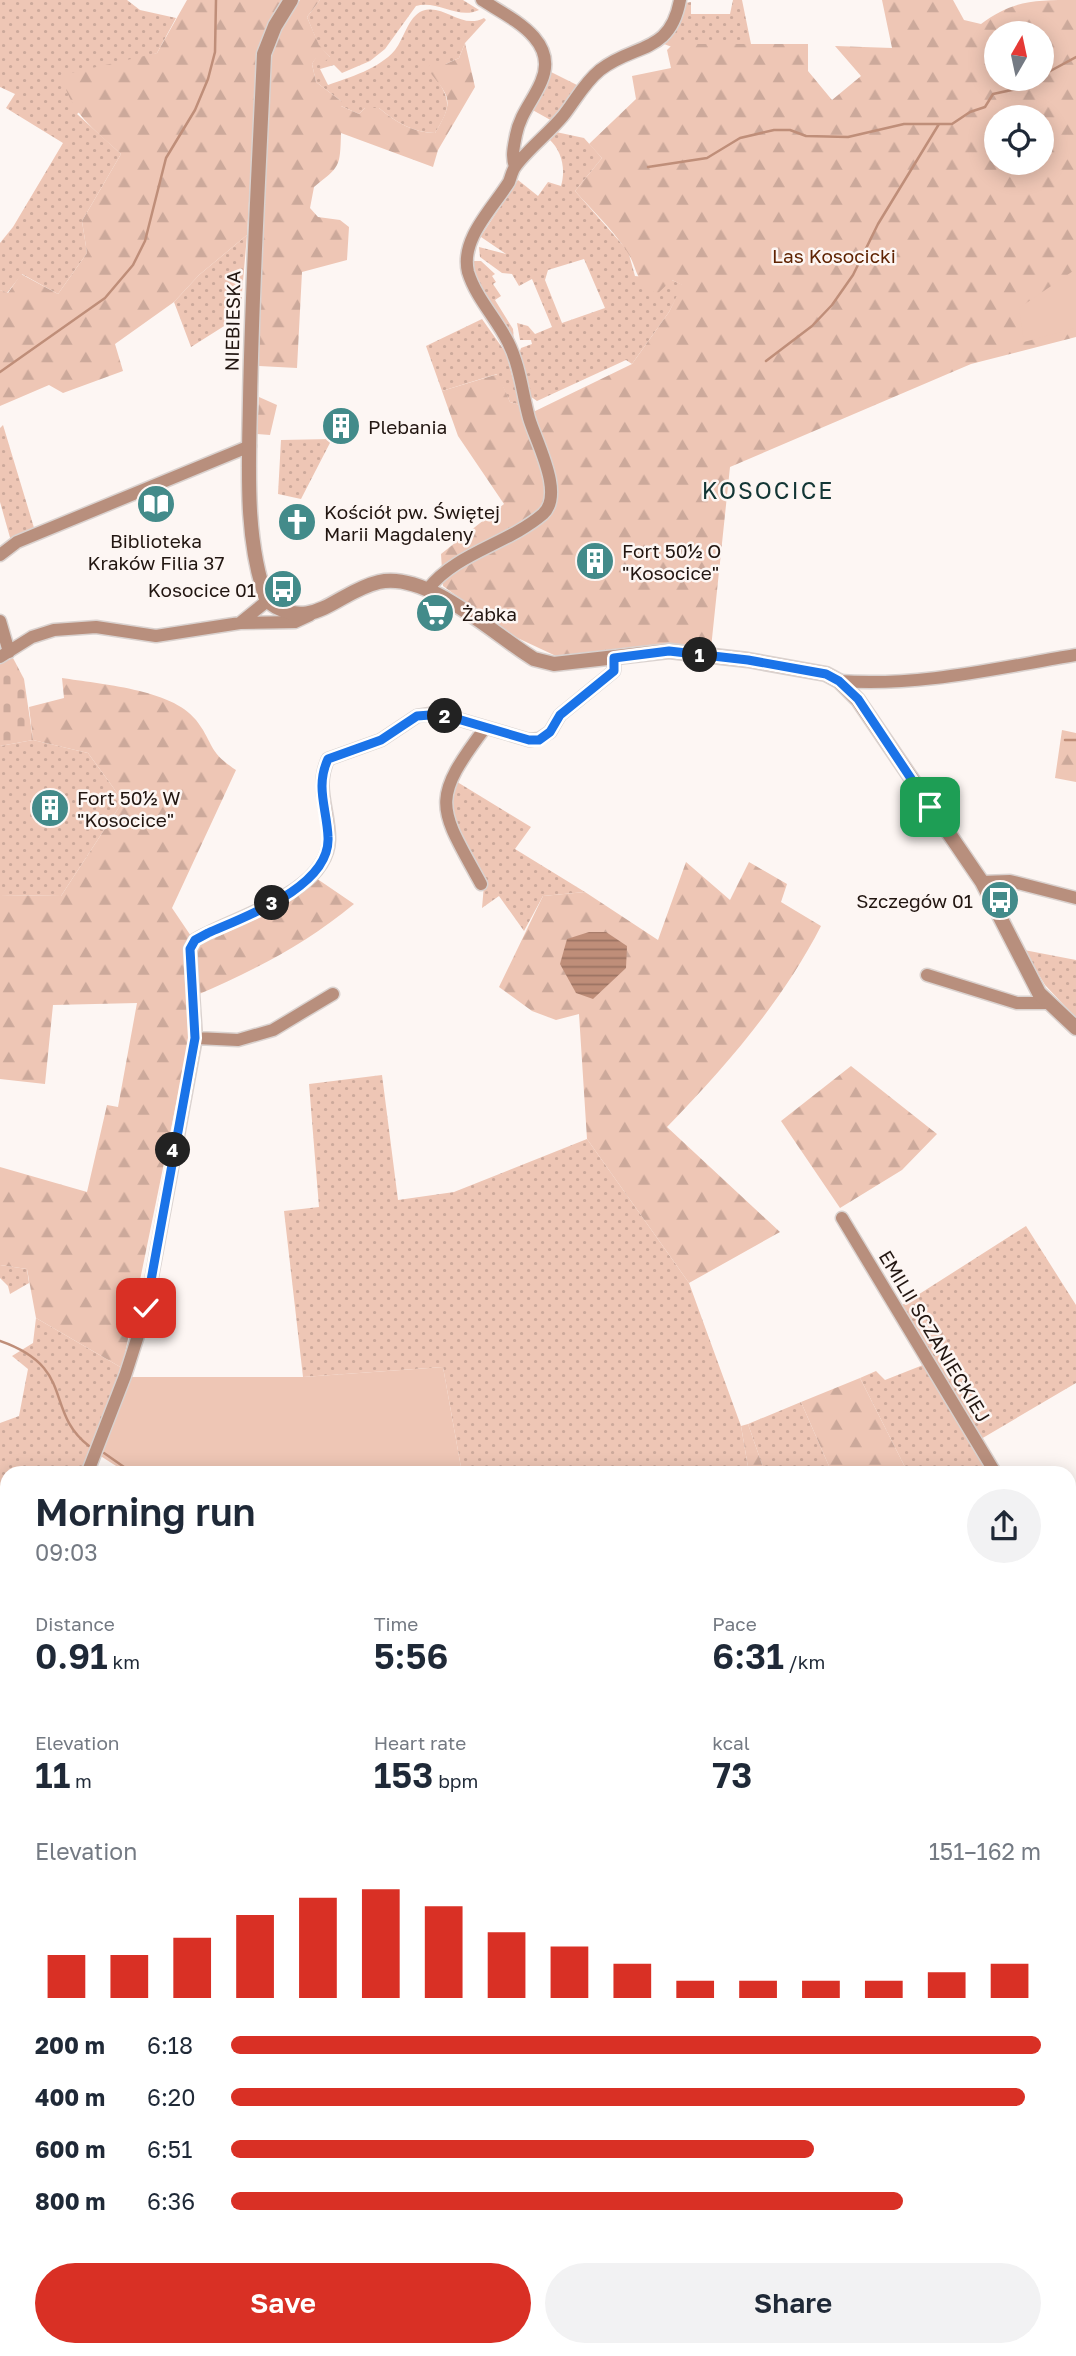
<!DOCTYPE html>
<meta charset="utf-8">
<style>
body{margin:0;font-family:"Golos Text",sans-serif;background:#f2f2f3;color:#1f2937;height:100vh;display:flex;flex-direction:column;font-size:26px;white-space:nowrap}
*{box-sizing:border-box;margin:0}
p{font-size:23px;color:#747a83}
.icon{flex:none;width:38px;height:38px;fill:none;stroke:currentColor;stroke-width:2;stroke-linecap:round;stroke-linejoin:round}
.map{position:relative;flex:1;overflow:hidden}
.side{position:absolute;left:0px;top:1466px;width:1076px;height:891px;display:flex;flex-direction:column;background:#fff;border-radius:21px 21px 0 0;box-shadow:0 4px 18px #0003}
.side>*{flex:none}
.needle{width:46px;rotate:9deg}
.buttons{position:absolute;left:984px;top:21px;display:grid;gap:14px}
.buttons a{display:grid;place-items:center;width:70px;height:70px;border-radius:50%;background:#fff;box-shadow:0 4px 18px #0003;font-size:35px}
.pin{position:absolute;display:grid;place-items:center;width:60px;height:60px;color:#fff;margin:-30px;border-radius:14px;box-shadow:0 4px 10px #0006}
.km{position:absolute;width:35px;height:35px;margin:-18px;border-radius:50%;background:#222;color:#fff;font-size:19px;line-height:35px;text-align:center}
.round{display:grid;place-items:center;flex:none;width:74px;height:74px;border-radius:37px;background:#f2f2f3}
.overview{display:flex;align-items:center;justify-content:space-between;height:119px;padding:0 35px}
h1{font-size:38px;font-weight:600;line-height:52px}
.stats{display:grid;grid-template-columns:repeat(3,1fr);gap:10px;height:119px;padding:7px 35px}
.stats div{display:grid;align-content:center}
.stats b{font-size:35px;font-weight:600}
.stats small{font-size:19px;font-weight:400}
.stats p{font-size:19px}
.chart{height:196px;padding:14px 35px}
.chart p{display:flex;justify-content:space-between}
.chart svg{width:100%;height:126px;margin-top:7px;stroke:#d93025;stroke-width:6}
.cta{display:flex;gap:14px;margin-top:auto;padding:14px 35px}
.cta a{flex:1;height:80px;border-radius:42px;background:#d93025;color:#fff;font-size:28px;font-weight:600;line-height:80px;text-align:center}
.cta a+a{background:#f2f2f3;color:#1f2937}
ul{padding:0 35px;list-style:none;font-size:23px}
li{display:grid;grid-template-columns:112px 84px 1fr;align-items:center;height:52px}
li i{height:18px;border-radius:9px;background:#d93025}
.map>svg:first-child{display:block}
.grass{fill:url(#grass-dots);fill-rule:evenodd}
.forest{fill:url(#forest-firs);fill-rule:evenodd}
.cemetery{fill:url(#cemetery-stones)}
.garden{fill:#eec6b5}
.water{fill:url(#water-rules)}
.lines{fill:none;stroke-linecap:round;stroke-linejoin:round}
.stream{stroke:#bf8e79;stroke-width:2.5}
.minor-casing{stroke:#dad2cf;stroke-width:15}
.tertiary-casing{stroke:#dad2cf;stroke-width:17}
.minor{stroke:#b88f7d;stroke-width:12}
.tertiary{stroke:#b88f7d;stroke-width:14}
.route-casing{stroke:#fff;stroke-width:14}
.route{stroke:#1a73e8;stroke-width:9}
.labels{text-anchor:middle;dominant-baseline:central;stroke-width:5;stroke-linejoin:round;paint-order:stroke}
.park-label{font-size:19px;fill:#602403;stroke:#fdf6f3}
.street-label{font-size:19px;fill:#221611;stroke:#fdf6f3}
.poi-label{font-size:19px;fill:#221611;stroke:#fdf6f3;text-anchor:start}
.quarter-label{font-size:23px;letter-spacing:2px;fill:#133635;stroke:#fdf6f3}
</style>
<div class="map">
<svg width="1076" height="2356" viewBox="0 0 1076 2356">
<defs>
<pattern id="grass-dots" width="8" height="8" patternUnits="userSpaceOnUse" patternTransform="scale(1.75)"><rect width="8" height="8" fill="#eec6b5"/><path d="M2 2h.1M6 6h.1" fill="none" stroke="#cca99b" stroke-width="1.8" stroke-linecap="round"/></pattern>
<pattern id="forest-firs" width="22" height="20" patternUnits="userSpaceOnUse" patternTransform="scale(1.75)"><rect width="22" height="20" fill="#eec6b5"/><path d="M5 1l3.5 6h-7zM16 11l3.5 6h-7z" fill="#cca99b"/></pattern>
<pattern id="cemetery-stones" width="16" height="16" patternUnits="userSpaceOnUse" patternTransform="scale(1.75)"><rect width="16" height="16" fill="#eec6b5"/><path d="M2 7V4a2 2 0 0 1 4 0v3zM10 15v-3a2 2 0 0 1 4 0v3z" fill="#cca99b"/></pattern>
<pattern id="water-rules" width="6" height="5" patternUnits="userSpaceOnUse" patternTransform="scale(1.75)"><rect width="6" height="5" fill="#bf8e79"/><path d="M0 2.5h6" fill="none" stroke="#9b7362"/></pattern>
</defs>
<rect width="100%" height="100%" fill="#fdf6f3"/>
<path class="grass" d="M0,0H127L140,10L176,18L157,53L142,58L77,114L121,154L82,221L87,253L58,294L22,274L7,293L0,290V243L13,227L63,143L6,108L15,94L0,87Z
M320,0H463L479,10C458,20 438,0 416,6L385,49L370,61L342,73L334,65L320,69L328,85C350,77 379,69 395,50C404,39 408,17 422,11C444,3 461,30 484,18L486,20L465,43L459,58L446,64L439,83C453,104 447,113 435,133C414,133 395,122 379,108H365L359,114L341,106V101L316,82L312,64L316,57H330L319,46L307,17Z
M733,0H742L751,44H674L672,47L664,44L684,3L691,2V14H730Z
M597,64L554,122L529,108L547,70L579,86Z
M556,132L584,138L602,158L575,191L628,251L635,276L672,280L683,285L669,312L632,364L626,360L537,401L530,396L519,354L521,348L532,344L531,340H520L517,323L528,326L535,334L552,327L532,279L519,286L512,274L502,273L480,257L479,247L506,254L481,237L477,242L518,180L538,196L548,182L561,186C566,169 562,151 549,139ZM584,259L605,308L562,323L545,280L548,270Z
M247,235L240,316L191,347L174,302L199,275Z
M474,261H481L495,274L492,276L496,282L493,284L501,296L495,300L513,329L514,343L479,290L471,262L474,265Z
M482,319L506,353L520,405L510,402L497,374L442,391L426,346Z
M3,425L35,531L11,541L0,502V428Z
M332,439L301,499L278,494L281,440Z
M33,740L88,753L123,801L61,896L0,895V746Z
M454,780L531,827L515,849L585,892L543,896L524,931L499,896L482,908L484,885L446,811Z
M1024,950L1076,960V1018L1045,985Z
M382,1075L398,1200L454,1192L587,1139L689,1283L741,1426L749,1473H462L443,1367L303,1377L284,1211L319,1207L309,1084Z
M1026,1226L1076,1305V1383L981,1439L902,1305Z
M0,1265L27,1269L29,1283L10,1294L8,1286L0,1278Z
M36,1318L122,1368L80,1473L7,1474V1581H0V1423L19,1416L28,1369L12,1356L33,1343Z
M923,1365L988,1473H908L860,1378L876,1371L885,1380Z
M801,1402L832,1473H765L748,1424Z
M7,1730V1800L0,1802V1731Z
M1076,1789V2309L1069,2310V1796Z
M341,2350H434V2356H336Z
M494,2350H861V2356H494Z
M928,2350H1059L1060,2356H936Z"/>
<path class="forest" d="M187,0H285L255,99L247,235L199,275L174,302L115,344L123,371L63,393L49,385L0,406V290L8,293L21,274L58,294L87,253L82,221L121,154C95,130 69,112 62,75L157,53Z
M300,0H320L307,17L319,45L330,57L324,62L316,58L312,64L316,82L341,101V106L359,114L365,108H379C395,122 414,133 435,133C454,101 451,98 428,70L430,62L446,64L459,58L465,43L475,87L438,150L433,167L341,133C340,168 340,166 314,187L310,208L318,217L340,220L349,227L347,260L302,272L297,368L259,366L258,236L269,65L277,36Z
M882,0H953L964,20L981,24C1013,0 1035,0 1076,0V337L971,364L730,467L711,648H664L556,656L509,634L443,586L441,554L504,504L458,436L442,391L498,374L510,402L520,405L527,415L632,364L669,312L682,285L672,280L657,294C632,279 640,271 626,250C612,229 592,210 575,191L602,158L589,144L636,99L632,76L671,68L667,50L673,44H808V71L832,100L861,76L835,46L892,48ZM996,33H1041V79H996ZM996,117H1041V163H996Z
M259,397L277,405L270,435L257,434Z
M62,678C99,684 172,689 196,720C214,743 207,751 236,770L172,908L193,939L184,947L189,1041L122,1368L36,1318L27,1269L0,1265V1167L87,1192L107,1105L118,1107L137,1003L53,1005L45,1084L0,1079V895L61,896L123,801L88,753L33,740L29,707L64,698Z
M1062,730L1076,733V782L1055,778Z
M686,862L730,900L749,862L787,884L781,902L821,926C782,1002 726,1066 667,1127L780,1232L689,1283L587,1139L579,1014L556,1020L532,1011L499,987L543,896L585,892L658,940Z
M313,876L354,904C306,944 253,971 197,995L192,950L201,939Z
M851,1066L937,1134L902,1170L840,1208L781,1121Z
M860,1378L908,1473H832L801,1402Z
M748,1424L765,1473H749L741,1426Z
M1069,1609L1076,1620V1789L1069,1796Z
M7,1800V1863L0,1912V1802Z
M44,2350H332L328,2356H44Z"/>
<path class="cemetery" d="M13,658L24,679L33,740L0,746V663Z"/>
<path class="garden" d="M1076,269V328L1024,342L1019,308Z
M443,1367L462,1473H127L99,1455L131,1377H303Z"/>
<path class="water" d="M589,932H606L627,946L626,968L593,999L576,993L560,964L567,939Z"/>
<g class="lines">
<path class="stream" d="M1041,76L1076,57
M648,167L707,158L740,138L774,130H790L806,136L848,137L904,124H952L970,112L985,107L993,94L1021,88L1037,79
M766,361L812,326L832,305L853,275L878,224L939,124
M0,372L105,298L133,265L145,241L166,158L195,110L208,79L215,52L216,0
M1065,740H1076
M0,1341C77,1368 43,1410 89,1446
M104,1453L134,1474
M1069,1766L1076,1763
M1069,1825L1076,1821
M0,1853L7,1851"/>
<defs>
<path id="minor" d="M482,0C510,18 560,40 541,82C533,101 520,114 516,135C514,146 511,156 515,167
M0,555L17,542L250,446
M428,589C456,553 508,544 543,514C565,494 536,442 529,418C522,392 520,366 508,342C496,318 476,298 468,272C460,239 493,208 509,182C511,177 512,171 515,167C526,151 549,133 563,116C575,101 584,83 600,70C634,43 670,55 680,0
M0,621L9,652
M240,623L267,601
M0,657L32,637L54,630L96,627L156,636L240,623L295,622L310,615
M839,681C919,687 997,668 1076,655
M982,882L1010,881L1076,898
M481,884C439,807 429,802 485,728
M927,975L1017,1003H1048
M196,1038L238,1040L273,1030L333,994
M842,1218L996,1474
M87,1474L125,1376L145,1314L196,1038L190,949L195,940C233,917 328,893 329,839C329,809 315,788 328,759L381,740L417,716L430,714L461,720L529,740L539,739L550,732L560,715L614,671V658
M1069,1599L1076,1611
M0,2093L7,2088
M0,2334L7,2317"/>
<path id="tertiary" d="M291,0L275,26L264,54C259,169 252,284 250,400C249,465 244,539 267,601C312,635 336,592 379,582C428,571 494,635 534,659L554,664L669,651L748,660L826,674L839,681L858,700L982,882L1039,993L1076,1028"/>
</defs>
<use href="#minor" class="minor-casing"/>
<use href="#tertiary" class="tertiary-casing"/>
<use href="#minor" class="minor"/>
<use href="#tertiary" class="tertiary"/>
</g>
<g class="lines">
<defs>
<path id="route" d="M146,1308L195,1038L190,949L195,940L208,933C244,917 331,887 328,837C327,809 315,787 328,759L381,740L417,716L430,715L461,720L529,740H539L550,732L560,715L614,671V658L669,651L748,660L826,674L839,681L858,699L930,807"/>
</defs>
<use href="#route" class="route-casing"/>
<use href="#route" class="route"/>
</g>
<defs>
<symbol id="building-disc" viewBox="-11 -11 22 22"><circle r="9.5" fill="#438b8a" stroke="#fdf6f3"/><path d="M-4-6H4V6H1V3H-1V6H-4ZM-2.5-4.3h1.7v1.8h-1.7ZM.8-4.3h1.7v1.8H.8ZM-2.5-1h1.7V.8h-1.7ZM.8-1h1.7V.8H.8Z" fill="#fff"/></symbol>
<symbol id="library-disc" viewBox="-11 -11 22 22"><circle r="9.5" fill="#438b8a" stroke="#fdf6f3"/><path d="M-6-4Q-3-5.5-.7-3.5V5Q-3 3-6 4ZM6-4Q3-5.5 .7-3.5V5Q3 3 6 4Z" fill="#fff"/></symbol>
<symbol id="church-disc" viewBox="-11 -11 22 22"><circle r="9.5" fill="#438b8a" stroke="#fdf6f3"/><path d="M-1.2-6h2.4v3.5h3.3v2.4h-3.3V6h-2.4V-.1h-3.3v-2.4h3.3Z" fill="#fff"/></symbol>
<symbol id="bus-disc" viewBox="-11 -11 22 22"><circle r="9.5" fill="#438b8a" stroke="#fdf6f3"/><path d="M-5-6H5V4H4V6H2V4H-2V6H-4V4H-5ZM-3.5-4V0h7V-4ZM-3.5 1.2v1.5H-2V1.2ZM2 1.2v1.5H3.5V1.2Z" fill="#fff"/></symbol>
<symbol id="supermarket-disc" viewBox="-11 -11 22 22"><circle r="9.5" fill="#438b8a" stroke="#fdf6f3"/><path d="M-6-5.5h2.5l.6 2H6L4.5 2H-2.5L-4.4-4H-6ZM-1.5 3.2a1.3 1.3 0 1 0 .1 0ZM3 3.2a1.3 1.3 0 1 0 .1 0Z" fill="#fff"/></symbol>
</defs>
<g fill-rule="evenodd">
<use href="#building-disc" x="319" y="404" width="44" height="44"/>
<use href="#library-disc" x="134" y="482" width="44" height="44"/>
<use href="#church-disc" x="275" y="500" width="44" height="44"/>
<use href="#building-disc" x="573" y="539" width="44" height="44"/>
<use href="#bus-disc" x="261" y="567" width="44" height="44"/>
<use href="#supermarket-disc" x="413" y="591" width="44" height="44"/>
<use href="#building-disc" x="28" y="786" width="44" height="44"/>
<use href="#bus-disc" x="978" y="878" width="44" height="44"/>
</g>
<g class="labels">
<g class="park-label">
<text x="834" y="255">Las Kosocicki</text>
</g>
<g class="street-label">
<text transform="translate(232 321) rotate(-89)">NIEBIESKA</text>
<text transform="translate(935 1336) rotate(59)">EMILII SCZANIECKIEJ</text>
</g>
<g class="poi-label">
<text x="368" y="426">Plebania</text>
<text x="324" y="511">Kościół pw. Świętej<tspan x="324" dy="22">Marii Magdaleny</tspan></text>
<text x="156" y="540" text-anchor="middle">Biblioteka<tspan x="156" dy="22">Kraków Filia 37</tspan></text>
<text x="622" y="550">Fort 50½ O<tspan x="622" dy="22">"Kosocice"</tspan></text>
<text x="256" y="589" text-anchor="end">Kosocice 01</text>
<text x="462" y="613">Żabka</text>
<text x="77" y="797">Fort 50½ W<tspan x="77" dy="22">"Kosocice"</tspan></text>
<text x="973" y="900" text-anchor="end">Szczegów 01</text>
</g>
<g class="quarter-label">
<text x="768" y="490">KOSOCICE</text>
</g>
</g>
</svg>
<div class="buttons">
<a><svg class="needle" viewBox="-14 -14 28 28"><path d="M0-13l5 13h-10z" fill="#e53935"/><path d="M0 13l5-13h-10z" fill="#747a83"/></svg></a>
<a><svg class="icon" aria-label="locate" viewBox="0 0 24 24"><circle cx="12" cy="12" r="6"/><path d="M12 2v4M12 18v4M2 12h4M18 12h4"/></svg></a>
</div>
<div class="pin" style="left:930px;top:807px;background:#1e9e55"><svg class="icon" aria-label="arrive" viewBox="0 0 24 24"><path d="M6 21V4h12l-3 4 3 4H6"/></svg></div>
<div class="pin" style="left:146px;top:1308px;background:#d93025"><svg class="icon" aria-label="check" viewBox="0 0 24 24"><path d="M5 12l5 5 9-10"/></svg></div>
<b class="km" style="left:700px;top:655px">1</b>
<b class="km" style="left:445px;top:716px">2</b>
<b class="km" style="left:272px;top:903px">3</b>
<b class="km" style="left:173px;top:1150px">4</b>
<section class="side">
<div class="overview"><div><h1>Morning run</h1><p>09:03</p></div><a class="round"><svg class="icon" aria-label="share" viewBox="0 0 24 24"><path d="M12 15V3M7 8l5-5 5 5M5 13v7h14v-7"/></svg></a></div>
<div class="stats">
<div><p>Distance</p><b>0.91<small> km</small></b></div>
<div><p>Time</p><b>5:56</b></div>
<div><p>Pace</p><b>6:31<small> /km</small></b></div>
</div>
<div class="stats">
<div><p>Elevation</p><b>11<small> m</small></b></div>
<div><p>Heart rate</p><b>153<small> bpm</small></b></div>
<div><p>kcal</p><b>73</b></div>
</div>
<div class="chart"><p><span>Elevation</span>151–162 m</p>
<svg viewBox="0 0 160 44" preserveAspectRatio="none"><path d="M5 44V29M15 44V29M25 44V23M35 44V15M45 44V9M55 44V6M65 44V12M75 44V21M85 44V26M95 44V32M105 44V38M115 44V38M125 44V38M135 44V38M145 44V35M155 44V32"/></svg>
</div>
<ul>
<li><b>200 m</b>6:18<i style="width:100%"></i></li>
<li><b>400 m</b>6:20<i style="width:98%"></i></li>
<li><b>600 m</b>6:51<i style="width:72%"></i></li>
<li><b>800 m</b>6:36<i style="width:83%"></i></li>
</ul>
<div class="cta"><a>Save</a><a>Share</a></div>
</section>
</div>
